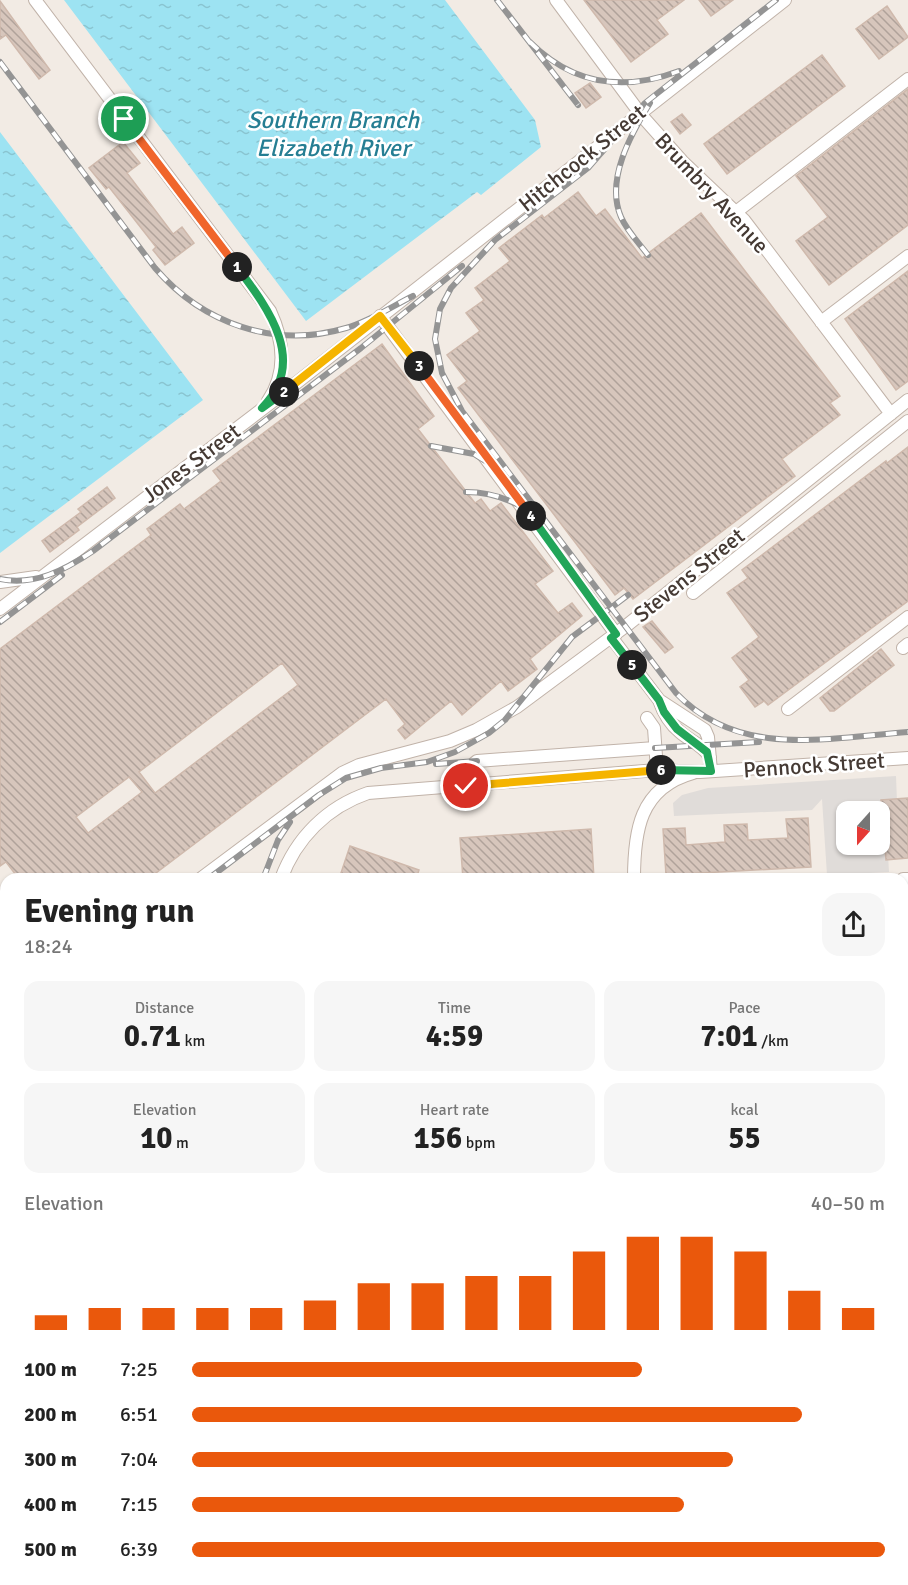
<!DOCTYPE html>
<meta charset="utf-8">
<style>
body{margin:0;font-family:Signika,sans-serif;background:#f6f6f6;color:#222;height:100vh;display:flex;flex-direction:column;font-size:22px;white-space:nowrap}
*{box-sizing:border-box;margin:0}
p{font-size:20px;color:#767676}
.icon{flex:none;width:33px;height:33px;fill:none;stroke:currentColor;stroke-width:2;stroke-linecap:round;stroke-linejoin:round}
.map{position:relative;flex:1;overflow:hidden}
.details{position:absolute;left:0px;top:873px;width:909px;height:712px;display:flex;flex-direction:column;background:#fff;border-radius:18px 18px 0 0;box-shadow:0 2px 4px #0004}
.details>*{flex:none}
.needle{width:39px;rotate:201deg}
.controls{position:absolute;left:836px;top:801px;display:grid;gap:12px}
.controls a{display:grid;place-items:center;width:54px;height:54px;border-radius:12px;background:#fff;box-shadow:0 2px 4px #0004;font-size:30px}
.pin{position:absolute;display:grid;place-items:center;width:51px;height:51px;color:#fff;margin:-26px;border:3px solid #fff;border-radius:50%;box-shadow:0 2px 6px #0007}
.km{position:absolute;width:30px;height:30px;margin:-15px;border-radius:50%;background:#222;color:#fff;font-size:16px;line-height:30px;text-align:center}
.round{display:grid;place-items:center;flex:none;width:63px;height:63px;border-radius:18px;background:#f6f6f6}
.head{display:flex;align-items:center;justify-content:space-between;height:102px;padding:0 24px}
h1{font-size:33px;font-weight:700;line-height:45px}
.figures{display:grid;grid-template-columns:repeat(3,1fr);gap:9px;height:102px;padding:6px 24px}
.figures div{display:grid;align-content:center;border-radius:15px;background:#f6f6f6;text-align:center}
.figures b{font-size:30px;font-weight:700}
.figures small{font-size:16px;font-weight:400}
.figures p{font-size:16px}
.chart{height:168px;padding:12px 24px}
.chart p{display:flex;justify-content:space-between}
.chart svg{width:100%;height:108px;margin-top:6px;stroke:#ea580c;stroke-width:6}
ul{padding:0 24px;list-style:none;font-size:20px}
li{display:grid;grid-template-columns:96px 72px 1fr;align-items:center;height:45px}
li i{height:15px;border-radius:8px;background:#ea580c}
.map>svg:first-child{display:block}
.residential{fill:#e7dbd2}
.parking{fill:#e0dcd9;fill-rule:evenodd}
.water{fill:url(#water-ripples)}
.building{fill:url(#building-back-hatch);stroke:#cfb9ac;stroke-width:1.5;fill-rule:evenodd}
.lines{fill:none;stroke-linecap:round;stroke-linejoin:round}
.minor-casing{stroke:#c1b3a9;stroke-width:14}
.major-casing{stroke:#e79e5d;stroke-width:18}
.minor{stroke:#fff;stroke-width:12}
.major{stroke:#ffc690;stroke-width:16}
.rail-casing{stroke:#949494;stroke-width:6}
.rail{stroke:#fff;stroke-width:4;stroke-dasharray:11;stroke-linecap:butt}
.split-1-casing{stroke:#fff;stroke-width:12}
.split-2-casing{stroke:#fff;stroke-width:12}
.split-3-casing{stroke:#fff;stroke-width:12}
.split-4-casing{stroke:#fff;stroke-width:12}
.split-5-casing{stroke:#fff;stroke-width:12}
.split-6-casing{stroke:#fff;stroke-width:12}
.split-7-casing{stroke:#fff;stroke-width:12}
.split-1{stroke:#f0652b;stroke-width:8}
.split-2{stroke:#22a559;stroke-width:8}
.split-3{stroke:#f5b400;stroke-width:8}
.split-4{stroke:#f0652b;stroke-width:8}
.split-5{stroke:#22a559;stroke-width:8}
.split-6{stroke:#22a559;stroke-width:8}
.split-7{stroke:#f5b400;stroke-width:8}
.labels{text-anchor:middle;dominant-baseline:central;stroke-width:5;stroke-linejoin:round;paint-order:stroke}
.street-label{font-size:22px;fill:#453a34;stroke:#fff}
.water-label{font-size:24px;font-style:italic;fill:#257e93;stroke:#fff}
</style>
<div class="map">
<svg width="908" height="1585" viewBox="0 0 908 1585">
<defs>
<pattern id="water-ripples" width="26" height="14" patternUnits="userSpaceOnUse" patternTransform="scale(1.5)"><rect width="26" height="14" fill="#9de3f2"/><path d="M2 4q2-2 4 0t4 0M15 11q2-2 4 0t4 0" fill="none" stroke="#89c4d0"/></pattern>
<pattern id="building-back-hatch" width="6" height="6" patternUnits="userSpaceOnUse" patternTransform="scale(1.5)"><rect width="6" height="6" fill="#d7c6bc"/><path d="M-1 5l2 2M0 0l6 6M5-1l2 2" fill="none" stroke="#b0a29a"/></pattern>
</defs>
<rect width="100%" height="100%" fill="#f2ebe4"/>
<path class="residential" d="M0,1361H6V1580H861L866,1585H0Z"/>
<path class="parking" d="M896,776L897,802L885,803L889,872L827,875L822,799L812,810L674,816L673,803L682,795L708,788ZM846,812H879V844H846Z
M903,917H908V1307H903Z
M0,1065L5,1069L6,1096V1172L0,1173Z"/>
<path class="water" d="M64,0H445L535,120L541,147L481,195L477,192L306,321Z
M0,132L203,400L0,553Z"/>
<path class="building" d="M584,0H684L657,20L668,34L631,62Z
M699,0H733L711,16Z
M0,1L50,70L39,79L6,35L0,39Z
M887,6L908,37L879,59L856,29Z
M822,55L845,86L727,174L704,144Z
M590,83L601,97L586,108L575,93Z
M908,89V225L829,285L796,241L828,217L796,176Z
M682,114L691,125L680,134L671,122Z
M123,142L140,163L127,173L173,234L182,227L194,243L165,265L153,250L156,247L109,187L106,189L89,168Z
M578,192L596,216L605,209L642,258L701,213L840,396L830,403L840,415L782,459L795,476L633,599L624,588L615,595L458,388L467,381L447,355L480,331L466,313L484,300L475,288L510,261L499,248L542,215L544,218Z
M908,271V381L896,390L845,319Z
M382,344L434,416L418,429L475,503L481,499L490,511L501,503L553,571L535,584L558,613L572,603L582,616L530,659L537,669L508,691L501,681L462,715L451,701L405,739L398,730L405,724L386,699L148,879H19L6,862L0,866V649L151,535L147,529L180,504L184,509L221,481L213,471ZM282,663L298,685L155,793L139,772ZM129,777L142,792L88,833L76,817Z
M908,447V601L768,705L764,701L755,707L740,687L749,680L732,658L759,637L727,593L748,578L742,570L886,461L887,463Z
M107,487L115,498L77,527L79,530L50,552L42,541L81,512L78,509Z
M652,621L673,647L665,653L643,627Z
M881,649L894,665L834,711H830L820,698Z
M908,798V858L886,860L881,800Z
M808,818L811,867L666,875L663,829L685,828L686,845L725,842L724,825L747,824L748,840L788,838L786,819Z
M591,829L594,879H463L460,838Z
M350,846L419,870L416,879H339Z"/>
<g class="lines">
<defs>
<path id="minor" d="M35,0L270,311C284,341 287,373 268,401
M556,0L642,116L682,161L744,220L891,414
M736,212L908,79
M380,316L616,634
M821,322L908,256
M0,582L36,577
M693,593L908,421
M0,609L286,391L785,0
M611,637L659,700
M903,648L908,644
M788,709L908,617
M647,718L654,728L657,770
M710,757C703,745 690,741 680,732C670,724 663,712 659,700L705,730L708,737L711,771
M466,786L465,771L477,761L655,748
M200,879L342,773L359,765L450,741L476,730L517,707L626,626L908,400
M281,879C296,838 327,807 368,793L657,770L700,772L908,758
M634,879C634,832 639,788 693,773
M903,879H908
M0,960L6,959
M0,1182L6,1181
M0,1333L6,1332
M0,1554L6,1553
M903,1560L908,1551
M53,1580V1585
M153,1580V1585
M291,1580V1585
M476,1580L477,1585
M861,1580L866,1585
M889,1585L892,1580"/>
<path id="major" d="M903,1331L908,1332
M0,1361H6"/>
</defs>
<use href="#minor" class="minor-casing"/>
<use href="#major" class="major-casing"/>
<use href="#minor" class="minor"/>
<use href="#major" class="major"/>
<defs>
<path id="rail" d="M497,0L578,105
M776,0L645,103L588,168L495,240L451,288L440,309L435,339L442,373L462,411L676,693C739,759 827,738 908,732
M530,42C573,85 623,92 679,71
M0,62L155,268C203,324 275,349 346,328C370,321 391,307 413,296
M648,255C639,243 627,231 621,217C605,180 631,134 650,103
M431,446L474,454L503,472
M466,492C493,492 516,501 538,517
M0,579C35,586 65,570 93,551L361,348L462,266
M0,622L62,575
M655,748L759,742
M436,764L477,761
M208,879L319,795L346,778L381,768L427,762L455,752L489,733L505,720L572,637L628,595
M263,879L278,840L290,822
M0,975L6,974"/>
</defs>
<use href="#rail" class="rail-casing"/>
<use href="#rail" class="rail"/>
</g>
<g class="lines">
<defs>
<path id="split-1" d="M124,119L237,267"/>
<path id="split-2" d="M237,267C267,307 309,361 262,408L284,392"/>
<path id="split-3" d="M284,392L380,316L419,366"/>
<path id="split-4" d="M419,366L531,516"/>
<path id="split-5" d="M531,516L616,634L611,638L632,665"/>
<path id="split-6" d="M632,665L659,700L664,712L677,729L707,752L711,771L661,770"/>
<path id="split-7" d="M466,786L661,770"/>
</defs>
<use href="#split-1" class="split-1-casing"/>
<use href="#split-2" class="split-2-casing"/>
<use href="#split-3" class="split-3-casing"/>
<use href="#split-4" class="split-4-casing"/>
<use href="#split-5" class="split-5-casing"/>
<use href="#split-6" class="split-6-casing"/>
<use href="#split-7" class="split-7-casing"/>
<use href="#split-1" class="split-1"/>
<use href="#split-2" class="split-2"/>
<use href="#split-3" class="split-3"/>
<use href="#split-4" class="split-4"/>
<use href="#split-5" class="split-5"/>
<use href="#split-6" class="split-6"/>
<use href="#split-7" class="split-7"/>
</g>
<g class="labels">
<g class="street-label">
<text transform="translate(582 158) rotate(-39)">Hitchcock Street</text>
<text transform="translate(712 193) rotate(47)">Brumbry Avenue</text>
<text transform="translate(191 463) rotate(-37)">Jones Street</text>
<text transform="translate(689 575) rotate(-39)">Stevens Street</text>
<text transform="translate(814 765) rotate(-4)">Pennock Street</text>
</g>
<g class="water-label">
<text x="333" y="120">Southern Branch<tspan x="333" dy="28">Elizabeth River</tspan></text>
</g>
</g>
</svg>
<div class="controls">
<a><svg class="needle" viewBox="-14 -14 28 28"><path d="M0-13l5 13h-10z" fill="#e53935"/><path d="M0 13l5-13h-10z" fill="#767676"/></svg></a>
</div>
<div class="pin" style="left:124px;top:119px;background:#1e9e55"><svg class="icon" aria-label="arrive" viewBox="0 0 24 24"><path d="M6 21V4h12l-3 4 3 4H6"/></svg></div>
<div class="pin" style="left:466px;top:786px;background:#d93025"><svg class="icon" aria-label="check" viewBox="0 0 24 24"><path d="M5 12l5 5 9-10"/></svg></div>
<b class="km" style="left:237px;top:267px">1</b>
<b class="km" style="left:284px;top:392px">2</b>
<b class="km" style="left:419px;top:366px">3</b>
<b class="km" style="left:531px;top:516px">4</b>
<b class="km" style="left:632px;top:665px">5</b>
<b class="km" style="left:661px;top:770px">6</b>
<section class="details">
<div class="head"><div><h1>Evening run</h1><p>18:24</p></div><a class="round"><svg class="icon" aria-label="share" viewBox="0 0 24 24"><path d="M12 15V3M7 8l5-5 5 5M5 13v7h14v-7"/></svg></a></div>
<div class="figures">
<div><p>Distance</p><b>0.71<small> km</small></b></div>
<div><p>Time</p><b>4:59</b></div>
<div><p>Pace</p><b>7:01<small> /km</small></b></div>
</div>
<div class="figures">
<div><p>Elevation</p><b>10<small> m</small></b></div>
<div><p>Heart rate</p><b>156<small> bpm</small></b></div>
<div><p>kcal</p><b>55</b></div>
</div>
<div class="chart"><p><span>Elevation</span>40–50 m</p>
<svg viewBox="0 0 160 44" preserveAspectRatio="none"><path d="M5 44V38M15 44V35M25 44V35M35 44V35M45 44V35M55 44V32M65 44V25M75 44V25M85 44V22M95 44V22M105 44V12M115 44V6M125 44V6M135 44V12M145 44V28M155 44V35"/></svg>
</div>
<ul>
<li><b>100 m</b>7:25<i style="width:65%"></i></li>
<li><b>200 m</b>6:51<i style="width:88%"></i></li>
<li><b>300 m</b>7:04<i style="width:78%"></i></li>
<li><b>400 m</b>7:15<i style="width:71%"></i></li>
<li><b>500 m</b>6:39<i style="width:100%"></i></li>
</ul>
</section>
</div>
